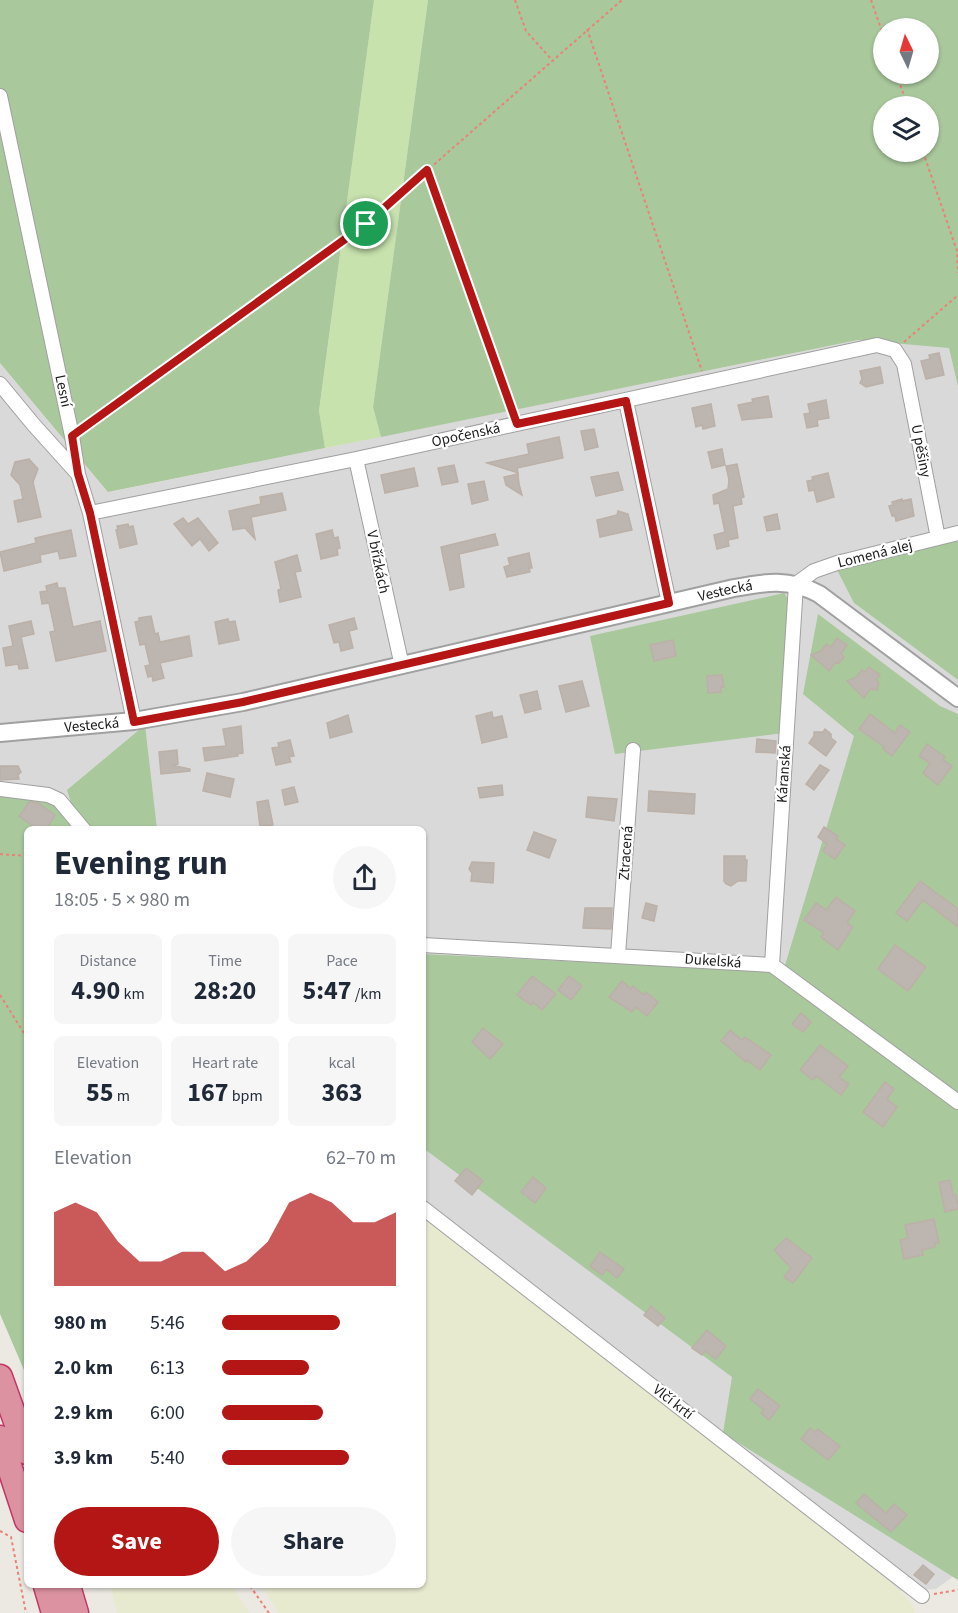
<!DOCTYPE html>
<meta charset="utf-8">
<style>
body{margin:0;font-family:"Source Sans 3",sans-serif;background:#f6f6f7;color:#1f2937;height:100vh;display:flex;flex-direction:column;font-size:22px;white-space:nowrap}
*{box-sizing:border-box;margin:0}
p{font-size:20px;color:#747a83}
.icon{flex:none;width:33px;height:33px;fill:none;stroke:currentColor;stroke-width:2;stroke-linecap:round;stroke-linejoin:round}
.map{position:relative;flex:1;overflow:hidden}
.side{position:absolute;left:24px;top:826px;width:402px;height:762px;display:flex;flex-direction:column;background:#fff;border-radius:9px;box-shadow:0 2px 4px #0004}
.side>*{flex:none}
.needle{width:39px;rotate:355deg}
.fabs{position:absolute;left:873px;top:18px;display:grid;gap:12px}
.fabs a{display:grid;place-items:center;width:66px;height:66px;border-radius:50%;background:#fff;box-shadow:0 2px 4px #0004;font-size:30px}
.pin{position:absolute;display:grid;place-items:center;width:51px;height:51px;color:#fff;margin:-26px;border:3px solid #fff;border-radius:50%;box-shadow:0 2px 6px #0007}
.round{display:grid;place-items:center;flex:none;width:63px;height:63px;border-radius:32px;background:#f6f6f7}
.head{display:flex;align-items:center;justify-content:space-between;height:102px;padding:0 30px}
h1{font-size:33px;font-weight:700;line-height:45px}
.metrics{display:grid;grid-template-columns:repeat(3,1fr);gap:9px;height:102px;padding:6px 30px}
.metrics div{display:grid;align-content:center;border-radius:9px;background:#f6f6f7;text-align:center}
.metrics b{font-size:26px;font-weight:700}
.metrics small{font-size:16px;font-weight:400}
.metrics p{font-size:16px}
.chart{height:168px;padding:12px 30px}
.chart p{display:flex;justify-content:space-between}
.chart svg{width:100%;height:108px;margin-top:6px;fill:#b41515;opacity:.7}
.button{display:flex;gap:12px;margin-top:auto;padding:12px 30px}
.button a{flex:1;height:69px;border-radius:36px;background:#b41515;color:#fff;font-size:24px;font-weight:700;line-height:69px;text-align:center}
.button a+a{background:#f6f6f7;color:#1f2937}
ul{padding:0 30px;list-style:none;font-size:20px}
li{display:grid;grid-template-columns:96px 72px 1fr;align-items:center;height:45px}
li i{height:15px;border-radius:8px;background:#b41515}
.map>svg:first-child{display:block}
.residential{fill:#dad9d9}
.farmland{fill:#e8ead0}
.grass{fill:#c7e2ad}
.forest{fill:#a9c89c;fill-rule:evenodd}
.building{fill:#bcb5b0;stroke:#bcb0a7;stroke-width:1.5}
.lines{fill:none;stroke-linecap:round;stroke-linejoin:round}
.minor-casing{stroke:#a0a0a0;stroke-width:16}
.tertiary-casing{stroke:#a0a0a0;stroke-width:20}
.motorway-casing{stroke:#c43667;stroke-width:27}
.path{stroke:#ea8276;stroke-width:2;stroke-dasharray:3 3;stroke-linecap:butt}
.minor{stroke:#fff;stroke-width:14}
.tertiary{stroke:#fff;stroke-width:16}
.motorway{stroke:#dc92a0;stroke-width:24}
.route-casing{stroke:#fff;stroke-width:12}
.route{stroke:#b41515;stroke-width:8}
.labels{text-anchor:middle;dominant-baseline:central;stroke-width:4.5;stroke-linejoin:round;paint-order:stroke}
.street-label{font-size:15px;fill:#1c1c1c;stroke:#fff}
</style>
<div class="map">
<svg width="958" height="1613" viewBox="0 0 958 1613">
<rect width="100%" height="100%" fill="#ece9e3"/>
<path class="residential" d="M858,340L949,347L958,388V529L854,603L958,680V1573L936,1589L901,1591L423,1219V830L80,829L0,788V363L109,492Z"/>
<path class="farmland" d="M423,1212L792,1501L901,1591L913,1606L915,1613H279L269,1598L263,1586H423Z
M110,1586H232L250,1613H117Z"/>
<path class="grass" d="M374,0H428L373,407L381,437L325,448L319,412Z"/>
<path class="forest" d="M0,0H374L319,411L325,448L108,492L0,363Z
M428,0H958V387L949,348L858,340L381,437L373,407ZM884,28H928V74H884ZM884,106H928V152H884Z
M958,529V680L854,603L832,560Z
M784,593L794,607L784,733L615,754L590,636Z
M818,614L940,706L958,714V1580L723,1433L732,1377L423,1148V954L783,972L854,736L803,694Z
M145,725L157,829L27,830V1377L0,1314V788L57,804L79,828L67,790Z"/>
<path class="building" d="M939,353L944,375L926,379L921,361L930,359L929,355Z
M880,367L883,383L866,387L860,383L862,379L860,371Z
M768,396L772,417L742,420L738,405L753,402L752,399Z
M826,400L829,418L817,420L818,426L807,428L804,414L810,413L808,404Z
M711,404L715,426L703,429L702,425L696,427L692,408Z
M594,429L598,447L585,450L581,431Z
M559,437L563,458L517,468L518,473L487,463L529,454L527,444Z
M722,449L725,465L712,468L708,452Z
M29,459L38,469L33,482L41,517L18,522L14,501L23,499L20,485L11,475L15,462Z
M737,464L744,497L741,498L742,504L733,506L738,538L728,540L729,546L717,549L714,535L725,532L719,503L714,504L713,495L728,489L729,480L726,466Z
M454,465L458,482L442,485L438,468Z
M414,468L418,486L385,493L381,475Z
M618,472L623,490L596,496L591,477Z
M828,473L834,497L817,502L814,490L809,491L807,481L813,480L812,477Z
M518,474L519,484L522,495L506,485L504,477Z
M484,481L488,500L472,504L468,484Z
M282,493L286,510L251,517L255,539L245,528L233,530L229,511L261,504L260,497Z
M902,499V501L911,499L914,516L896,521L895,516H892L889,506L893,505L892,502Z
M618,511L628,514L632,530L600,537L597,520L617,515Z
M777,514L780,529L767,531L764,517Z
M183,518L188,524L198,518L218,543L209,551L200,539L192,546L174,524Z
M128,524L129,527L133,526L137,544L120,548L116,530L118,529L117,526Z
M71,530L76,556L60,559L58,551L40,555L41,562L4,571L0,552L36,543L35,538Z
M332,530L334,538L338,537L340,548L337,549L338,555L321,559L316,534Z
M495,534L498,545L459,554L464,587L450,590L441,547Z
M529,553L532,568H529L530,572L507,577L504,567L510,565L508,558Z
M297,555L301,571L295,572L301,597L280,602L278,590L281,589L275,562Z
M57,583L58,588H65L73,627L100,621L106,651L56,661L50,632L55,631L49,603L42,604L40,592L47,591L46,586Z
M151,616L155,634L158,633L160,642L189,636L192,656L160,663L164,678L153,681L152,676L148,677L145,666L150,665L145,644L140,645L135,622L139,621V618Z
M354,618L357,629L349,631L353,648L341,651L339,642L334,643L329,625Z
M228,619L229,622L235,621L239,640L219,644L215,622Z
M31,621L34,634L21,637L28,668L19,669L18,664L6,666L3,648L13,646L9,626Z
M837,638L847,645L841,654L844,657L839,663H835L829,671L811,655L821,651L826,644L831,647Z
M673,640L676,656L654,661L650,645Z
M869,667L880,675L876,680L879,683L877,690L870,689L864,698L847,681L856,677L862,670L865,672Z
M722,675L724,687H721V692L708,693L707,676Z
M582,681L589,706L566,712L559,686Z
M537,691L541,709L525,713L520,695Z
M492,712L493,718L502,716L507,737L482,743L476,716Z
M870,714L895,733L900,725L910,732L892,756L883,749L884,747L859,729Z
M348,715L352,732L330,738L327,723Z
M241,726L243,753L237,754L238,756L205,761L203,748L226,746L223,729Z
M825,729L831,734V738L836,742L826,756L809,743L814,736V732H823Z
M757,739L776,741L775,753L756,752Z
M290,740L294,756L289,757L291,762L276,765L272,748L279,747L278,743Z
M927,744L945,757L943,760L952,766L938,785L923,773L930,763L919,756Z
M177,750L178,764L171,765L190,769V771L161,774L159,752Z
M820,765L829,770L814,790L806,784Z
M0,766H18L21,772L18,775L19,779L0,780Z
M207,773L234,779L230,797L203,791Z
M502,785L503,795L480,798L478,788Z
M294,787L298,802L285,805L282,790Z
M649,791L695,794L694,814L648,811Z
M588,797L617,799L614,821L586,817Z
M268,800L273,825L260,827L257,802Z
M29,802L38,803L55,815L46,830H38L19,816Z
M824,827L838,836L836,839L845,845L835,859L823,851L827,844L818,837Z
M534,832L556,840L549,858L527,850Z
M724,856H745V860H747L746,881H738L731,886L726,884L724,881Z
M472,862L494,863L493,883L471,881L472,873L469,869Z
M920,881L958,909V927L923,900L907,921L896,913Z
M836,897L855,911L847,923L853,927L838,950L821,937L824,933L804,920L816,903L826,910Z
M646,903L657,906L654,921L642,918Z
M585,908H612L611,929L583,928Z
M895,945L926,967L908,991L878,969Z
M532,976L556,994L542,1010L533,1002L531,1005L517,995Z
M569,976L582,986L571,1000L558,990Z
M622,981L631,989L633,986L644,995L646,992L658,1002L647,1016L636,1007L632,1012L609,997Z
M801,1013L811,1022L803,1032L792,1024Z
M483,1028L503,1044L490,1059L472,1042Z
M730,1030L742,1040L745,1037L771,1055L760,1070L747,1060L746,1062L721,1041Z
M820,1045L848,1066L839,1077L849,1084L841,1095L816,1076L813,1080L800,1070Z
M885,1082L894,1089L887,1099L897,1107L883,1127L863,1112Z
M466,1168L483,1181L472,1195L455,1181Z
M533,1177L546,1188L535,1203L521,1192Z
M950,1180L953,1195H956L958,1209L945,1212L939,1182Z
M934,1219L939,1243H935V1247L922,1250L923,1255L904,1259L900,1240L908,1238L905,1225Z
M786,1238L812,1258L793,1283L784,1277L791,1268L774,1250Z
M600,1252L624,1269L617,1278L606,1269L602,1275L590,1266Z
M651,1306L665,1318L658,1326L644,1315Z
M707,1330L726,1346L716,1359L705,1351L702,1355L692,1348Z
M758,1389L780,1406L769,1420L761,1413L764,1410L750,1399Z
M810,1428L815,1432L818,1429L840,1446L828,1460L801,1439Z
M864,1494L886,1513L894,1504L907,1515L891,1532L856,1503Z
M923,1565L934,1574L926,1584L914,1575Z"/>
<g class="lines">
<defs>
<path id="minor" d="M0,96L72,436L78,474L90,513L134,721
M0,384L33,424L78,474
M626,401L669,603
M356,459L402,666
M90,513L356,459L877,345L895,350L904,364L938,538
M0,789L48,795L59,800L84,830
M423,945L772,965L958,1102
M618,955L633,750
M772,965L796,584L814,571L837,563L958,533
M423,1208L922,1596"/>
<g id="tertiary">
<path id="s1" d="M0,733L134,721L243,702L734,588C766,582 789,578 819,594L958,698"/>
</g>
<path id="motorway" d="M0,1377L27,1452
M0,1438L27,1520
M46,1586L54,1613
M68,1586L76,1613"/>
</defs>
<use href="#minor" class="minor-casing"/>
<use href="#tertiary" class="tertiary-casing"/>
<use href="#motorway" class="motorway-casing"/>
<path class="path" d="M515,0L526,31L552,60
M871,0L884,37
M587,29L702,371
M896,74L908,106
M923,152L957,251L958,273
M427,170L512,410
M904,342L958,295
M84,427L366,224L622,0
M0,854L27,856
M0,995L27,1038
M0,1531L11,1537L26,1613
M250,1586L269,1613
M934,1594L958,1590"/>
<use href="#minor" class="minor"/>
<use href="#tertiary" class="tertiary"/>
<use href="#motorway" class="motorway"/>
</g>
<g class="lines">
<defs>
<path id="route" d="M427,170L517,424L626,401L669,603L243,702L134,722L90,513L78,474L72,436L366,224Z"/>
</defs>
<use href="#route" class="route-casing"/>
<use href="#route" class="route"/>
</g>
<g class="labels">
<g class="street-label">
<text transform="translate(63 391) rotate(78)">Lesní</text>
<text transform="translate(466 435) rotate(-12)">Opočenská</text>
<text transform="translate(921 451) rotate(79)">U pěšiny</text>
<text transform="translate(875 554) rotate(-14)">Lomená alej</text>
<text transform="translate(378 562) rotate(78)">V břízkách</text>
<text stroke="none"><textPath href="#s1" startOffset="740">Vestecká</textPath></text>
<text stroke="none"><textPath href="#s1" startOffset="92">Vestecká</textPath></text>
<text transform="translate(784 774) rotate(-86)">Káranská</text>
<text transform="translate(626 853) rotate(-86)">Ztracená</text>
<text transform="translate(713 961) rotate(4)">Dukelská</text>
<text transform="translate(673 1402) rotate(38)">Vlčí krtí</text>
</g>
</g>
</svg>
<div class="fabs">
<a><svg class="needle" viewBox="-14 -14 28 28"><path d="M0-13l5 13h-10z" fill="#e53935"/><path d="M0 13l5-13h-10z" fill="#747a83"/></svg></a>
<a><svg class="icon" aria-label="layers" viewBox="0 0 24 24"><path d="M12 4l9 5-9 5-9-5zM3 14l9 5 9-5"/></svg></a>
</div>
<div class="pin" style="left:366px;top:224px;background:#1e9e55"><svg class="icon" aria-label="arrive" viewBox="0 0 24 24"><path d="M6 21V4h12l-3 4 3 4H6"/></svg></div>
<section class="side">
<div class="head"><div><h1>Evening run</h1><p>18:05 · 5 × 980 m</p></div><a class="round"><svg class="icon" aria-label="share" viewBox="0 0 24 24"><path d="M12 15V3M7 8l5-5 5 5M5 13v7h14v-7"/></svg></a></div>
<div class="metrics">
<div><p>Distance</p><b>4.90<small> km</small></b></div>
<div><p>Time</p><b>28:20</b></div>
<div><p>Pace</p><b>5:47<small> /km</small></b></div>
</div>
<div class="metrics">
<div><p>Elevation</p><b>55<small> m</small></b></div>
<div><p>Heart rate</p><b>167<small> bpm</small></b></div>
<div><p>kcal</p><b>363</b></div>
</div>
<div class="chart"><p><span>Elevation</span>62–70 m</p>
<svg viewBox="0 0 160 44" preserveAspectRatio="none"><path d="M0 44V14L10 10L20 14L30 26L40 34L50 34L60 30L70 30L80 38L90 34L100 26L110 10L120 6L130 10L140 18L150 18L160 14V44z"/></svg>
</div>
<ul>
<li><b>980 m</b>5:46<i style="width:68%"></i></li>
<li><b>2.0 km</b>6:13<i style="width:50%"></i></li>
<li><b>2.9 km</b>6:00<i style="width:58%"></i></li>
<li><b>3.9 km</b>5:40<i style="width:73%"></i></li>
</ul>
<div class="button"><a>Save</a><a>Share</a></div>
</section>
</div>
